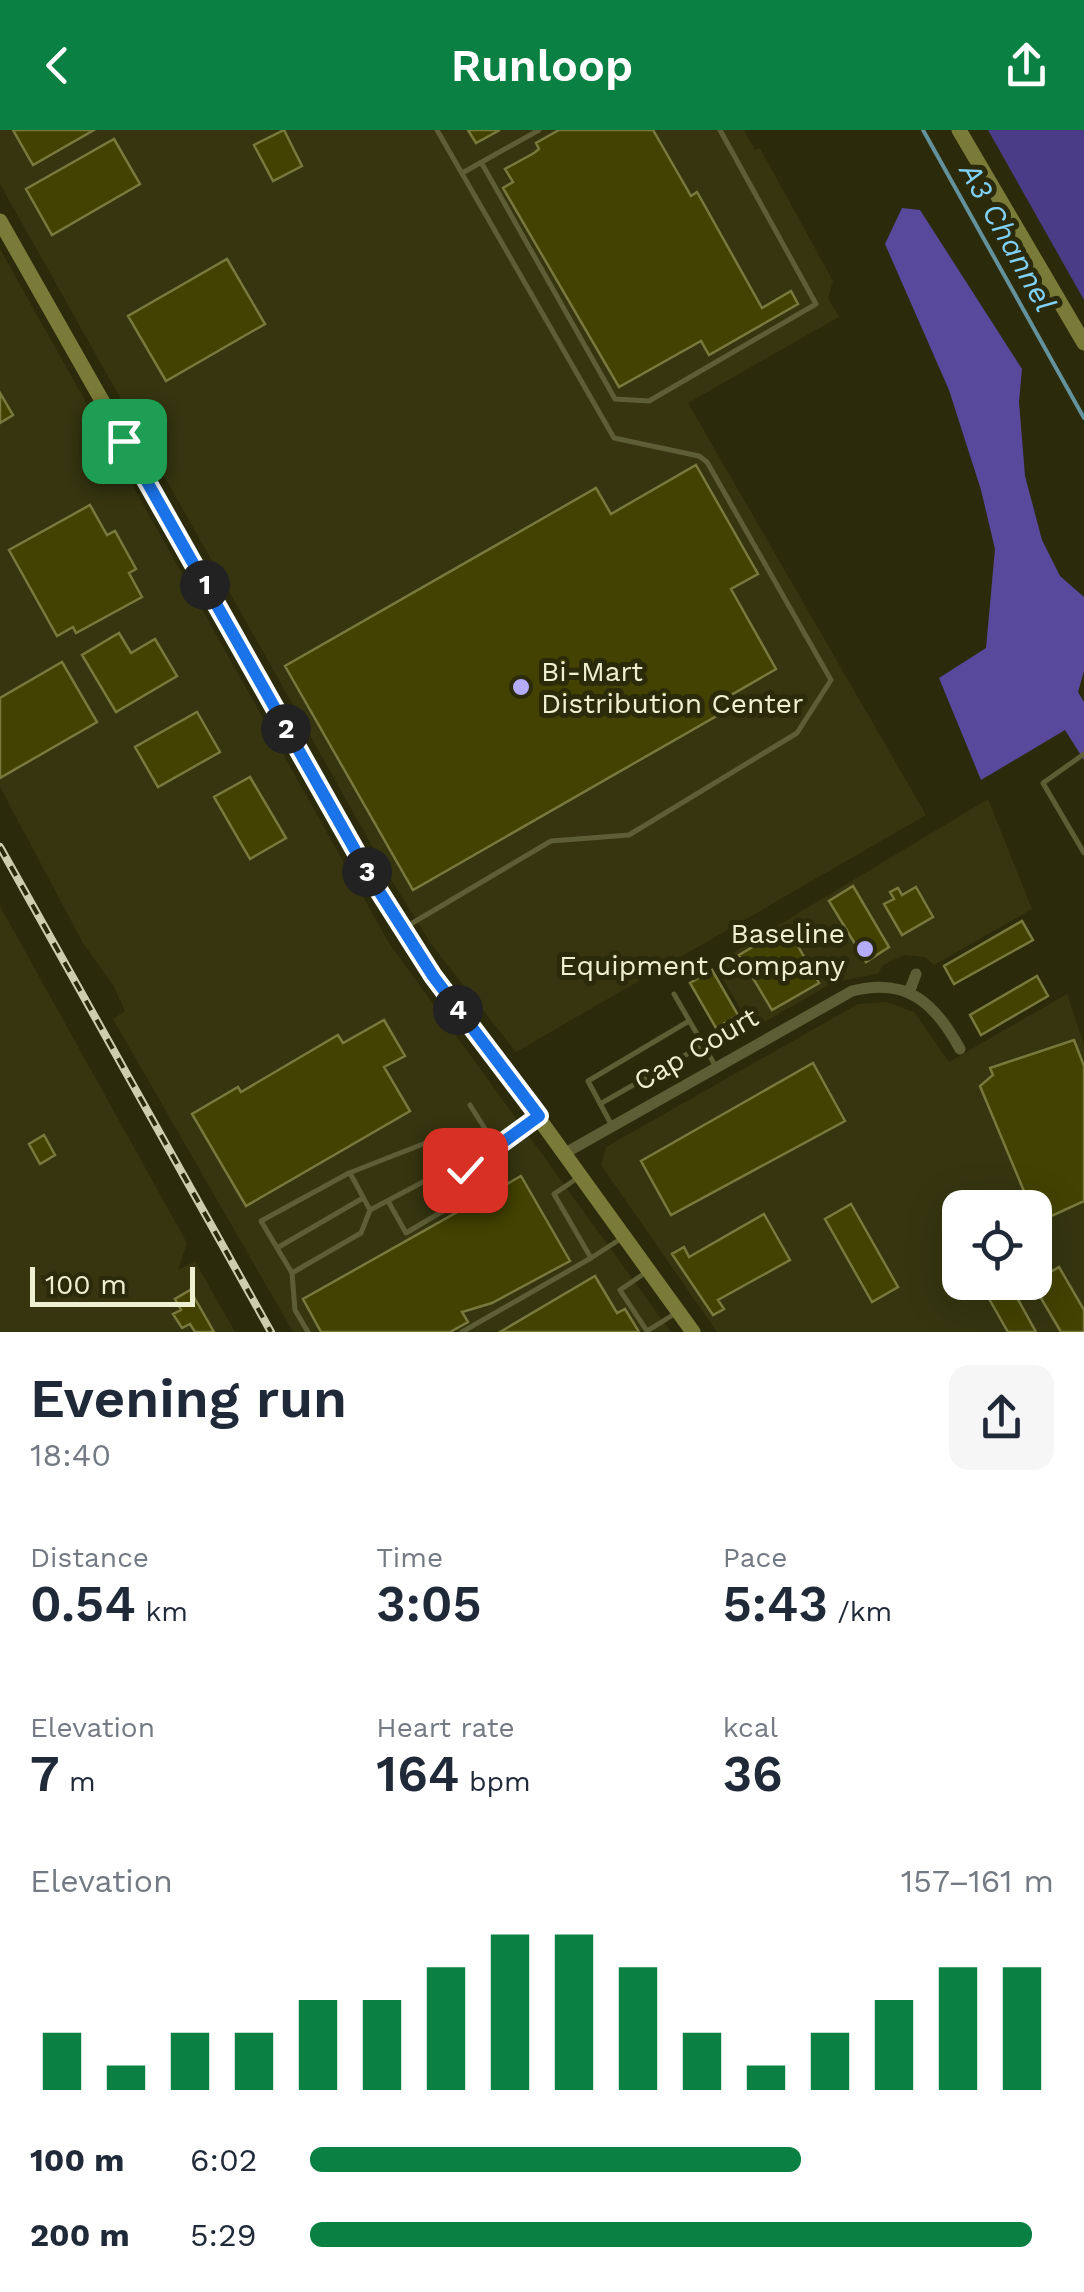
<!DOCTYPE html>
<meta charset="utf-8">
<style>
body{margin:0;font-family:"Work Sans",sans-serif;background:#f6f6f7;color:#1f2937;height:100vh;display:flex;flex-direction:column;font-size:38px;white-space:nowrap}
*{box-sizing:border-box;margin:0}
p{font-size:32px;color:#747a83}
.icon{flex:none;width:55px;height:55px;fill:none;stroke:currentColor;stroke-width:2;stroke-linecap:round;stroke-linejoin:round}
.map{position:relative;height:1202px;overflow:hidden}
.side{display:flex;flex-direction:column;background:#fff;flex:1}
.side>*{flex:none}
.controls{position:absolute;left:942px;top:1060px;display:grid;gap:20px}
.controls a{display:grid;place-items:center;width:110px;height:110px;border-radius:20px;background:#fff;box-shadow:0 10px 40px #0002;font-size:50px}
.scale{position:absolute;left:30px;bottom:25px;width:165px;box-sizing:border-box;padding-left:10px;border:5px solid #eff0d1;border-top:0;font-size:28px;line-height:35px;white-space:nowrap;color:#eff0d1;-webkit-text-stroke:8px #2b2b0b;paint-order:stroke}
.pin{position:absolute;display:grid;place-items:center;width:85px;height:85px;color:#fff;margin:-42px;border-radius:20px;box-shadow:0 5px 15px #0006}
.km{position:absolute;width:50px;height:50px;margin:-25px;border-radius:50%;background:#222;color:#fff;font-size:28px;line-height:50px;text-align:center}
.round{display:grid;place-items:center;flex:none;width:105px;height:105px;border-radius:20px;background:#f6f6f7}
.headline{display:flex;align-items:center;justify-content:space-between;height:170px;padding:0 30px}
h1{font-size:55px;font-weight:600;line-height:75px}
.stats{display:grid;grid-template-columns:repeat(3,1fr);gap:15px;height:170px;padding:10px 30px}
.stats div{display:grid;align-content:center}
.stats b{font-size:50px;font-weight:600}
.stats small{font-size:28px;font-weight:400}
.stats p{font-size:28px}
.chart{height:280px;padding:20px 30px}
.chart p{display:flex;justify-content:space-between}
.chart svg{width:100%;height:180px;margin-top:10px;stroke:#0b8043;stroke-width:6}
ul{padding:0 30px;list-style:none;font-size:32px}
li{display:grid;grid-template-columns:160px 120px 1fr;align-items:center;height:75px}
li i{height:25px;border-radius:12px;background:#0b8043}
header{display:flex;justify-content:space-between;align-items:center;height:130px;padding:0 30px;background:#0b8043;color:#fff;font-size:45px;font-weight:600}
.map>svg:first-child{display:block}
.built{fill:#363510;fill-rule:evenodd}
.green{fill:#4a3c86}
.forest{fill:#58499c}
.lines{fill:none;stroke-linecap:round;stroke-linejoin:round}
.stream{stroke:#64929c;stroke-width:4}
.building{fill:#434200;stroke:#79793e;stroke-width:2.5}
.lane{stroke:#5d5e36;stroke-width:5}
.street{stroke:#5d5e36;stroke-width:11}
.secondary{stroke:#7b7b39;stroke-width:15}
.rail-casing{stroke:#ceceaf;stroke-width:8}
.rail{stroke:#2b2b0b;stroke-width:4;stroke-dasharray:11;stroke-linecap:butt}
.route-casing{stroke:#fff;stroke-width:20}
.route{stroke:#1a73e8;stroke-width:12}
.poi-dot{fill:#b5acf8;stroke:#2b2b0b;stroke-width:4}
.labels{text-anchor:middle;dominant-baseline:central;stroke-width:10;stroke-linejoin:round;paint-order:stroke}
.poi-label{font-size:28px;fill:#eff0d1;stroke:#2b2b0b;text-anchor:start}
.street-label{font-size:28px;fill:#eff0d1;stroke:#2b2b0b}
.water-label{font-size:30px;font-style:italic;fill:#80d2f8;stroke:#2b2b0b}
</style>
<header><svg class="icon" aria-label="back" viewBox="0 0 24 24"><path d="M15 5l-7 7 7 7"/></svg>Runloop<svg class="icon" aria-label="share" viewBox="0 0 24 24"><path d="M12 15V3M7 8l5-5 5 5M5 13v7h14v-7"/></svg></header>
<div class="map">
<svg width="1084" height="1202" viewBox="0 0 1084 1202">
<rect width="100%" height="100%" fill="#2b2b0b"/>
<path class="built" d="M0,0H744L755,20L760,18L833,151L828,168L839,187L688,273L926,685L516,922L431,814L389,746L0,54Z
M0,119L389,813L671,1202H293L113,889L125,881L113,855L83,813L0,657Z
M988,669L1032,779L934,835L925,827L904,825L883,835L878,844L834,852L752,899L714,834Z
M0,776L187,1113L178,1140L195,1131L235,1202H0Z
M1067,864L1084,915V1202H717L601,1035L606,1017L858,874L887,872L914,882L949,932ZM960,1078H1035V1152H960Z"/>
<path class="green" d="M988,0H1084V170Z"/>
<path class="forest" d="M902,78L920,80L1022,239L1019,272L1025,346L1042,410L1060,446L1084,467V541L1078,562L1084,572V630L1065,600L981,650L939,548L986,518L995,419L981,360L949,260L885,114Z"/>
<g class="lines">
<path class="stream" d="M923,0L1084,288"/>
</g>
<path class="building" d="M13,0H94L33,35Z
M284,0L302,36L273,51L254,15Z
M468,0H500L476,13Z
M559,0H653L691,66L697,62L762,178L791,161L798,174L709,225L701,211L619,257L503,58L513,52L505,39L534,23L539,19L536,13Z
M114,9L140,54L52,105L26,59Z
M227,129L265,194L166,251L128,186Z
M0,263L13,285L0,293Z
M696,335L758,444L731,459L776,539L714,575L720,584L413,760L285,536L596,358L611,384Z
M90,375L107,405L115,401L136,439L129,443L142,467L76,503L73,497L57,506L9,420Z
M119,503L131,523L155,509L177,546L116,582L82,525Z
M62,532L97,592L0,648V568Z
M197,582L220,622L158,657L135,617Z
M250,647L286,708L250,729L214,667Z
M853,756L889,817L866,832L829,771Z
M916,757L933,787L902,805L884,774L894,769L890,762L898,758L902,765Z
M1022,791L1033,810L954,854L944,836Z
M787,797L819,853L772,880L739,825Z
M712,840L738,885L716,898L690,853Z
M1037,846L1048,866L981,905L970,885Z
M384,890L405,926L384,937L410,981L246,1076L192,984L238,957L241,962L338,905L343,913Z
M1074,910L1084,936V1071L1045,1089L1035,1078H1026L1022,1067L1026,1066L980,956L993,945L990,938Z
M813,933L845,991L671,1085L641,1031Z
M44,1005L55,1025L40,1034L29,1014Z
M521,1046L570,1131L492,1173L462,1182L468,1192L450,1202H321L303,1169Z
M851,1074L898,1157L872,1172L825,1089Z
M764,1084L790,1130L718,1170L724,1179L713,1185L672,1124L684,1117L689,1127Z
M1059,1137L1084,1180V1202H1061L1032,1153Z
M595,1146L617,1183L625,1179L639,1202H500Z
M1010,1155L1036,1202H1008L988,1167Z
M190,1160L214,1202H195L190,1194L182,1198L173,1184L181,1180L175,1169Z"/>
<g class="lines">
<path class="lane" d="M481,32L615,269L649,271L816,174L720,0
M464,42L539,0
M1084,624L1043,653L1084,723
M404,798L551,711L629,705L797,603L831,550L707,332L699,326L614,308L437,0
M674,864L716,937
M600,974L703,915
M470,975L497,1018L536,987
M611,994L588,951L689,891
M457,1034L441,1007L349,1043L261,1091L292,1143L361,1103L370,1080L457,1034L465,1040L497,1018
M350,1043L370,1080
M388,1071L406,1103L453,1075L436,1045
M277,1118L363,1068
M591,1128L622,1108
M292,1143L295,1180L308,1202
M645,1143L620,1160L647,1201L676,1183
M462,1202L591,1128L554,1064L579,1047"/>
<path class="street" d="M910,860L916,844
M567,1022L852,861C907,847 935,873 960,919"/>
<path class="secondary" d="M959,0L1084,213
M0,91L402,799L693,1202"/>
<defs>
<path id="rail" d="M0,717L271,1202"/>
</defs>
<use href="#rail" class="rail-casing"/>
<use href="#rail" class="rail"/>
</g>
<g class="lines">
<defs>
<path id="route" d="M124,311L372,750L433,846L539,986L465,1040"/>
</defs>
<use href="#route" class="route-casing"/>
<use href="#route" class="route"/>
</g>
<g class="poi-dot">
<circle cx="521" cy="557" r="10"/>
<circle cx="865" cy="819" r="10"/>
</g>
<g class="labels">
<g class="poi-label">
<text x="541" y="541">Bi-Mart<tspan x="541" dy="32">Distribution Center</tspan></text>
<text x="845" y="803" text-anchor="end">Baseline<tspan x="845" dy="32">Equipment Company</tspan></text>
</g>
<g class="street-label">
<text transform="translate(696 919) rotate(-30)">Cap Court</text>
</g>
<g class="water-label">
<text transform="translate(1008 107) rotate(61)">A3 Channel</text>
</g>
</g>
</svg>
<div class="controls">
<a><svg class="icon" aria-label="locate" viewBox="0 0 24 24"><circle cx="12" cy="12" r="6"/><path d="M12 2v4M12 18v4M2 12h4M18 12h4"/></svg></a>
</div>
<div class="scale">100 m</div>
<div class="pin" style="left:124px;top:311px;background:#1e9e55"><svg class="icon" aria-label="arrive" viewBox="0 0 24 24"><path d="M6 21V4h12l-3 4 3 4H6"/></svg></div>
<div class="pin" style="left:465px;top:1040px;background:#d93025"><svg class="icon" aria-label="check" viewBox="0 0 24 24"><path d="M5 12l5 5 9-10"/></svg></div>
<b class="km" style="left:205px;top:455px">1</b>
<b class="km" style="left:286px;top:599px">2</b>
<b class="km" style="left:367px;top:742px">3</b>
<b class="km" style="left:458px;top:880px">4</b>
</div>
<section class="side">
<div class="headline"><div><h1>Evening run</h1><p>18:40</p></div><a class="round"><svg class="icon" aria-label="share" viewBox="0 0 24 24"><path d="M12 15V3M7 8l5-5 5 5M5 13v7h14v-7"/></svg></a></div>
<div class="stats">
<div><p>Distance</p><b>0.54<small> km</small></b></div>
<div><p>Time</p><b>3:05</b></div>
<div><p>Pace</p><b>5:43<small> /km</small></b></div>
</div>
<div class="stats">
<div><p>Elevation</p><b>7<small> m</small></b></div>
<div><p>Heart rate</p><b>164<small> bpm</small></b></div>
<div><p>kcal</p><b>36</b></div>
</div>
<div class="chart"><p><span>Elevation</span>157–161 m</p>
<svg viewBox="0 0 160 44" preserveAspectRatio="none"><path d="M5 44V30M15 44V38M25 44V30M35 44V30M45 44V22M55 44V22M65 44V14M75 44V6M85 44V6M95 44V14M105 44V30M115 44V38M125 44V30M135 44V22M145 44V14M155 44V14"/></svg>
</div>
<ul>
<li><b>100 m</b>6:02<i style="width:66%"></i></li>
<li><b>200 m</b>5:29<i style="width:97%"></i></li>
</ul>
</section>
